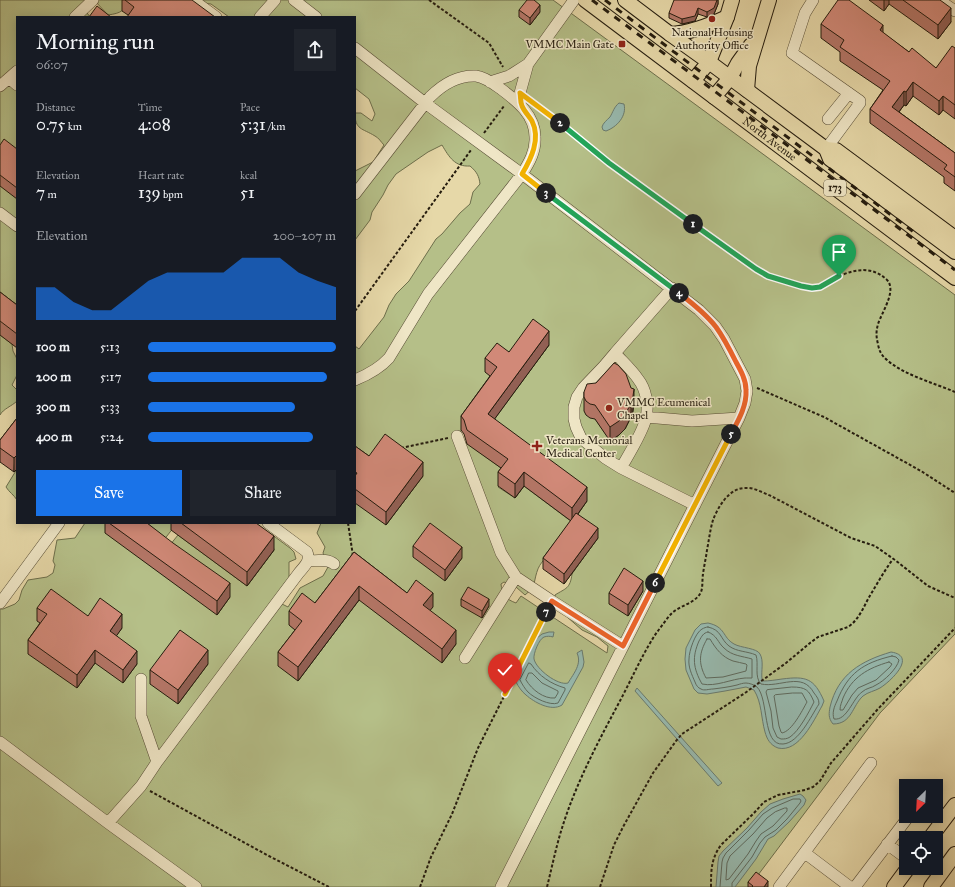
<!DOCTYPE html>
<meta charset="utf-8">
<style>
body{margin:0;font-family:"IM FELL Great Primer",serif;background:#20242c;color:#f1f3f6;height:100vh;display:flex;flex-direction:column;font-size:15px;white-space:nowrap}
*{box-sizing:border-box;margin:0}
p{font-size:13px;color:#9ea1a6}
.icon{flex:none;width:22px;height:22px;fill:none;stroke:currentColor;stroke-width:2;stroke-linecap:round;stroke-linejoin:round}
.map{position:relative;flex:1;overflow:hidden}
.sheet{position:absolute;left:16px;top:16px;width:340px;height:508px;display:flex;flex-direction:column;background:#171b24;border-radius:0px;box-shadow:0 2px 10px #0003}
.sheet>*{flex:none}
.needle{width:26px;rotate:204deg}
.tools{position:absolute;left:899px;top:779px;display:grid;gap:8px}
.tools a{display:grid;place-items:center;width:44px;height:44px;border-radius:0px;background:#171b24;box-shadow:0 2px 10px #0003;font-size:20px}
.pin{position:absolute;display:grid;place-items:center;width:34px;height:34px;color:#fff;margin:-41px -17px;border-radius:50% 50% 50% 0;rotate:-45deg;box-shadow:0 0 4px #0007}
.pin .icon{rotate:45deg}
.km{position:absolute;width:20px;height:20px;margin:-10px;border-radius:50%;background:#222;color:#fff;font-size:11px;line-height:20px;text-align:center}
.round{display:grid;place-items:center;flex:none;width:42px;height:42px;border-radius:0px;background:#20242c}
.summary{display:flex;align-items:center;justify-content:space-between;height:68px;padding:0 20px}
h1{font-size:22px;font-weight:600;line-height:30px}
.stats{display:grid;grid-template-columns:repeat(3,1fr);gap:6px;height:68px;padding:4px 20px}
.stats div{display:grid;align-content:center}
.stats b{font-size:17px;font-weight:600}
.stats small{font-size:11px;font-weight:400}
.stats p{font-size:11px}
.chart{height:112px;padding:8px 20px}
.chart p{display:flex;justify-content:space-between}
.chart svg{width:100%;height:72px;margin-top:4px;fill:#1a73e8;opacity:.7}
.primary-button{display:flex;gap:8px;margin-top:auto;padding:8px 20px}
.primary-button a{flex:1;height:46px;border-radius:0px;background:#1a73e8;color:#fff;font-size:16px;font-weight:600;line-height:46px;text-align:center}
.primary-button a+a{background:#20242c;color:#f1f3f6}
ul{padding:0 20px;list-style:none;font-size:13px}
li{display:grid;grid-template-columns:64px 48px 1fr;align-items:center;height:30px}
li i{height:10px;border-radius:5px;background:#1a73e8}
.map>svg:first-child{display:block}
.green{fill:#b5bf88;stroke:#6d6e4b;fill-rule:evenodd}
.water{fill:#97b9ae;stroke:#697a6e}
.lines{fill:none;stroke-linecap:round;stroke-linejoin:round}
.shore{stroke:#5e6a5e;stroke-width:1}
.minor-casing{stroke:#554b34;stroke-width:12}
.major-casing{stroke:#251c0e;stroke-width:16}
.path{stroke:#251c0e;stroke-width:2;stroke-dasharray:3 2;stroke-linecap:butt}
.minor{stroke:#efe6c6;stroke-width:11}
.major{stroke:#e6d8a8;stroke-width:14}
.rail{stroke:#251c0e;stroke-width:3;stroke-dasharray:7 7;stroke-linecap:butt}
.wall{fill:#b47667;stroke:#251c0e}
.shaded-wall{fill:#926054;stroke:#251c0e}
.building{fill:#d18978;stroke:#251c0e}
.split-1-casing{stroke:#fff;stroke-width:8}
.split-2-casing{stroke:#fff;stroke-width:8}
.split-3-casing{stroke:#fff;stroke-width:8}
.split-4-casing{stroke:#fff;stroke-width:8}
.split-5-casing{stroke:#fff;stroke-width:8}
.split-6-casing{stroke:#fff;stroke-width:8}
.split-7-casing{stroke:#fff;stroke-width:8}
.split-8-casing{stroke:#fff;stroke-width:8}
.split-1{stroke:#22a559;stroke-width:5}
.split-2{stroke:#22a559;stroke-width:5}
.split-3{stroke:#f5b400;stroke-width:5}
.split-4{stroke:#22a559;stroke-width:5}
.split-5{stroke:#f0652b;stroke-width:5}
.split-6{stroke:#f5b400;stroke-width:5}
.split-7{stroke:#f0652b;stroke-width:5}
.split-8{stroke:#f5b400;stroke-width:5}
.poi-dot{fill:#8f2418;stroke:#efe6c6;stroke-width:1.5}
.labels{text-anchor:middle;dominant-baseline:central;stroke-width:3;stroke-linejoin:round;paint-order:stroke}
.shield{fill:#efe6c6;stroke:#625945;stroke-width:1}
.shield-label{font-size:10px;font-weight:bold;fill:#251c0e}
.poi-label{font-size:11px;fill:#251c0e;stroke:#efe6c6;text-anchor:start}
.street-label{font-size:11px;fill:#251c0e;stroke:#efe6c6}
</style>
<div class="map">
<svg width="955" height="887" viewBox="0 0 955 887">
<rect width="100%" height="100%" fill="#e6d8a8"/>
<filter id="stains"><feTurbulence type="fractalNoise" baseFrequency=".005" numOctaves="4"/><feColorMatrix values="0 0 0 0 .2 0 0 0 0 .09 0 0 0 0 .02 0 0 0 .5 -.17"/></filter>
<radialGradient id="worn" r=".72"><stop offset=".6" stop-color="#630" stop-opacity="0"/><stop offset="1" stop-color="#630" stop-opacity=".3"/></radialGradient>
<path class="green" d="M0,0H131C123,11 122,13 108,15L95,1L85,10L90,17H17V319L0,306Z
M174,0H553L955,295V634L880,713L749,887H0V609H3L15,604L19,600L22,590L28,580L47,577L53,573L55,565L53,561L57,540L75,538L85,523H112L166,550L178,535L247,586L274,550L271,534L290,548L294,552L296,559L289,562V578C281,587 278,591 280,603L288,607L300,588L323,576L328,567L323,553L325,547L317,533L321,523H355V503L369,470L355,459V346L359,349L384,317L389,305L396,294L409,281L436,239L442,234L460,213L470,204L473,192L480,184C479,176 477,172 470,166C455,167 449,157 442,145L428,152L396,174L388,185L383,195L372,212L370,220L355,240V171L373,162L384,145C381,142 379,138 375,136C362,128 355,130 355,113H361L372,121L375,114L369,99L355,88V17H229L211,4ZM549,345L488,428L572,522L524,486L515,498L498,487L508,473L457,436L497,381ZM634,403L632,417H630C625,430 622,434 610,440L595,419ZM597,538L572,574C570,589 566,588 555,595L558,609L582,630L597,637L608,646L607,653L521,596L516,603C505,599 502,594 501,584L504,582L516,587L525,595L533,588C536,577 536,567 545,559ZM354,567L407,607L359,600L298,680L302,635L289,625L315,617Z
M0,335L12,344L13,351L17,359V375L12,385L17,390V401C12,406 3,409 0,415Z
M17,469V500C14,495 9,492 6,487Z
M130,523H177L160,545Z"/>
<path class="water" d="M619,103L624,104C627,116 617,127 606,131L603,130L602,127C603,123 607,120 610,117C613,112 614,107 619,103Z
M708,623C726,627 722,637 734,644C741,648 757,648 760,654C764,661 761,671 762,679L763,681C769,681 775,680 782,679C806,676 814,678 824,701L822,706C814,720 799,753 778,748C770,745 767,739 765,732C761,718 762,703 754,690L746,687L725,691L707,694L698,693L694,689L686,670L685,659L686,648L695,630L701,624Z
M549,632H554L553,637C550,636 547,636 544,637C539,639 533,654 534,659C536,669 558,686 568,683C574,673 582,664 577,653L582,650L584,662L583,667L562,705C551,712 534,702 526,695C522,692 518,686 516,682V678L537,638L542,634Z
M891,652C918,656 890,682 880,688C875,691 868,692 863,696C852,706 852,724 833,724C828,718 829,713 830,707C838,674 861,661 891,652Z
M637,688L722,783L718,786L635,691Z
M800,794L803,796L806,800L804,805L789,822L774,836L768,839L756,859L735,887H716L718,862L719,856L723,851L747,828L761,812L770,804L783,799Z"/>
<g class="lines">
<path class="shore" d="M708,627C722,630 720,639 729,646C737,652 747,651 756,655C759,664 754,677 761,684C780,688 802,671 814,693C817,697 819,699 819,704C811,716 799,743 783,744C762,746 769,699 757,687C755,685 749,683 746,683C743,683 740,684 737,685C729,687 721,688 713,689C709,689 704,691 701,689C698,688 696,685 695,682C692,675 688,667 689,659C689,651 695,633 702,629C704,628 706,627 708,627Z
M708,632C717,635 718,643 724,648C732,656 742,656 752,659V678C749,678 747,678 745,678C731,679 716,687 702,684C693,668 692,657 699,641C702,636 703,633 708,632Z
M707,639H710C716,649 722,657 733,661C737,662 742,663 746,664L747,665L746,671L723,677L706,678C698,663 699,653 707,639Z
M892,656L896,657L899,660C897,669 884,681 876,685C872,688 866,688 862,692C853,698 847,721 834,719C832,713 834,707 837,701C848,673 863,663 892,656Z
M889,662L892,664L890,667L876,680L858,688L852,695L843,710H840C840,705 842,702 843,698C852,677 868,668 889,662Z
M529,663L531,664C539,676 551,684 565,688V690L558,703C550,706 534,698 528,692C525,689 522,684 520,680Z
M529,673H532L542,683L558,691V693L555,698C544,699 532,690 526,680Z
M792,687C806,687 809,690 814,702C809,712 799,731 790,737C787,739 784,739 781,739L777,737L773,728L771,711L766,692L767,690Z
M793,693H802L807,702C802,711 792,731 782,733L781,732L779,726L774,696L775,695Z
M785,808H787V811L773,826L761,834L756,841L748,854L729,879L726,880V878L727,863L730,856L753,834L767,818L775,812Z
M720,887L722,862L723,858L726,853L749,830L763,814L772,808L793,799H800L801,801L800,803L787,819L776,830L765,837L760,843L752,857L732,883V887"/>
<defs>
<path id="minor" d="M193,0L216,17
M294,0L316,17
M813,0L805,13L792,53L860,101V103L826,149
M939,0L955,11
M75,17L93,0
M260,17L275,0
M355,48L425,103L522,174L699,310L715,326L724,339L745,379L747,391L745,403L739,418L501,887
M9,78L17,85
M490,82L509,76L528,64L574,0
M0,86L17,71
M521,105L520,93L528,64
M828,119L849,93
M355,194L430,97C442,85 458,75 476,76C485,77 494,84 501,89C517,101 535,115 535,137C536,151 529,163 522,174L428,294L389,358C380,368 367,375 355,380
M0,213L17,226
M615,353L672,288
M646,417L692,421L739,418
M457,436L501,553L516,577L552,601L623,646
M621,468L605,458L581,438L576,427L574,419V407L577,397L583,388L604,366L615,353C622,361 632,370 638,379C646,389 649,405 646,418C643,432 629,454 621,468L695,505
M308,561C317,561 327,558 334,564
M0,603L59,523
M465,658L516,577
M141,679V716L157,762
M0,742L108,823L196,887
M108,823L141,786L157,762L298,574C304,566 311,562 307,552L268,523
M887,844L906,858
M805,853L850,887
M779,887L871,763
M855,887L909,816"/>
<g id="major">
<path id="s1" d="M585,0L955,278"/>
<path d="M625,0L670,34L709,62L826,149L830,159L955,252"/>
<path d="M670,34C690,33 708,26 727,17"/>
<path d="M693,81L709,62L727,17L732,0"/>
<path d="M747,90L749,66L769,0"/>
<path d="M714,97L730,78L738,63L751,45"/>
<path d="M826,149L836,150L955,238"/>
<path d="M930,838L955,805"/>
<path d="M894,887L908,868"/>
<path d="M931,887L955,854"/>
</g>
</defs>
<use href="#minor" class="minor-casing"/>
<use href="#major" class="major-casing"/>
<path class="path" d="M429,0L489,43L503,67
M535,105L565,127L609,163L756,269C769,276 798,289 813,288C822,288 830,282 838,277C853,269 872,266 886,279C898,289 882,312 878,324C876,332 876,336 878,344C879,351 882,356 887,360C904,375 934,383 955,392
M484,133L504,106
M355,311L471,150
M757,388L824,417L921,471L955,493
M401,448L448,438
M348,523L353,556
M150,791L267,855L329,887
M420,887L431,857L452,814L478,748L547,611
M547,887C552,867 556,847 562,828C576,783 599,740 621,699C633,676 643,653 657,632C662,626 667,618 672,613C681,605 696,603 701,592C703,587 702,580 703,574C704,566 706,558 707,550C709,540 710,530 713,520C718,507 729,488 745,488C754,487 763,493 771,496L851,538L875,546L895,560L928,586L955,598
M600,887L614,845L623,827L653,773L676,741L682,734L745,693L786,663L810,643L818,637L848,627C860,619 864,605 871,594C878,582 885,570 893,559
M711,887C711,870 711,859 721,845L754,813L764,802L778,795L805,790L813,787L820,781L831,763L877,710L955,628"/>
<use href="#minor" class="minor"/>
<use href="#major" class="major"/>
<path class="rail" d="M592,0L955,270
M605,0L915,233"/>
</g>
<path class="wall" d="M122,0H192L128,15L122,11Z
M718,0V4L714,14L707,17L698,14L695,21L682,24L669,18V13Z
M869,0H940L951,22L938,39L889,4L884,11Z
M519,10L540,12L530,25L519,17Z
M821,24L883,33L909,52L936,68L955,48V119L943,110L939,115L913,96L906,106L904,105L899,112L955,153V191L944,183V177L870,123V109L883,90L840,61V52L821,38Z
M0,145L17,149V199L0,186Z
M0,292L17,305V348L0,335Z
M549,345L494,419L587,501L578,514L598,538L564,584L543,569V558L571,521L524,486L515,498L498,486V472L501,468L467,444L464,434L461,430V416L490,376L485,372V358L509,352Z
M584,392L634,403L632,417H631L625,429L619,435L610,441L595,419L590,418L586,415L584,411Z
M17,418L14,472L0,462V440Z
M355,446L369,456L423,476L386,525L355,503Z
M105,523H147L230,597L217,615L105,533Z
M171,523H256L274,550L247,586L171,530Z
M413,546L462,558L445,581L413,557Z
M354,552L407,593L433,607L430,610L456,644L442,663L359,600L298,681L278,666V652L295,630L289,625V611L315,603Z
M643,591L628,616L609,604V593Z
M461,599L489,606L482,618L461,606Z
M37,608L88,616L122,628L116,636L137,664L123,683L95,663L77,688L28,654V640L40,623L37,621Z
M208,664L178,704L150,684V670Z
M748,882L768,887H748Z"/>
<path class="shaded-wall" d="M716,0H718V4L714,14L707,17V12Z
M884,0H889V4L884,11Z
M540,5V12L530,25V18Z
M698,8V14L695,21L682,24V19Z
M951,8V22L938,39V25Z
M883,25V39L880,30Z
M913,82V96L906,106V92Z
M904,91V105L892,121V107Z
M943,96V110L939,115V101Z
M549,331V345L488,428V414Z
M634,389V403L632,417V403Z
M631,403V417L625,429L619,435L610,441V427Z
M17,455V469L14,472V458Z
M423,462V476L386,525V512Z
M524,472V486L515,498V484Z
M587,487V501L572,522V508Z
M598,528V538L564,584V574Z
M274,536V550L247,586V572Z
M462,547V558L445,581V570Z
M643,581V591L628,616V605Z
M230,583V597L217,615V601Z
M359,586V600L298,681V667Z
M433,593V607L423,619V605Z
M489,599V606L482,618V611Z
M122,614V628L110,645V631Z
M456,630V644L442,663V649Z
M95,650V663L77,688V675Z
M208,650V664L178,704V690Z
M137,651V664L123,683V670Z
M768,881V887H764Z"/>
<path class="building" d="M125,0H192L215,17H127L134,7Z
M527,0H534L540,5L530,18L519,10Z
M674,0H717L714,8L707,12L698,8L695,16L682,19L669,13Z
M838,0H849L883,25L880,30L909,52L912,48L936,68L952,46L955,48V105L943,96L939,101L913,82L906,92L904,91L892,107L955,153V177L944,169L947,165L870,109L890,81L840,47L844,40L821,24Z
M903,0H940L951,8L938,25Z
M97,6L111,17H89Z
M4,139L17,149V188L0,175V145Z
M0,292L17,305V334L0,321Z
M533,319L549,331L488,414L587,487L572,508L524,472L515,484L498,472L508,459L467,430L464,420L461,416L497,367L485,358L497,343L509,352Z
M614,363L618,365L626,374L631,388L634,389L632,403H631L625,415L619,421L610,427L595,405L590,404L586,401L584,397V392L587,384L596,383Z
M17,418V455L14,458L0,448V440Z
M385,434L423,462L386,512L355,489V476L357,473L355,472V446L369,456Z
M576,513L598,528L564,574L543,558Z
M109,523H147L173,543L230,583L217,601Z
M181,523H256L274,536L247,572Z
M430,523L462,547L445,570L413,546Z
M354,552L407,593L416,580L433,593L423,605L456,630L442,649L359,586L298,667L278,652L302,621L289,611L302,593L315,603Z
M624,568L643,581L628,605L609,593Z
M468,587L489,599L482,611L461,599Z
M51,589L88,616L100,598L122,614L110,631L137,651L123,670L95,650L77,675L28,640L47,614L37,608Z
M180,630L208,650L178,690L150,670Z
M756,872L768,881L764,887H752L753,886L748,882Z"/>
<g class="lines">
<defs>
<path id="split-1" d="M693,224L756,269L768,276L801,286L812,288L820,287L839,276"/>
<path id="split-2" d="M560,123L609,163L693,224"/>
<path id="split-3" d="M546,193L522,174C531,159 541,139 532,121C529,116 524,111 522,106C520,102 521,97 520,93L560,123"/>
<path id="split-4" d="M546,193L679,293"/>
<path id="split-5" d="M679,293C692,303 706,314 716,327C724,338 730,350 736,362C741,371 746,380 746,390C747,406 738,421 731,434"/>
<path id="split-6" d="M655,583L731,434"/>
<path id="split-7" d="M546,612L552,601L623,646L655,583"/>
<path id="split-8" d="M505,694L546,612"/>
</defs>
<use href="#split-1" class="split-1-casing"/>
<use href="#split-2" class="split-2-casing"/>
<use href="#split-3" class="split-3-casing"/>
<use href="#split-4" class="split-4-casing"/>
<use href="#split-5" class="split-5-casing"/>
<use href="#split-6" class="split-6-casing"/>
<use href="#split-7" class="split-7-casing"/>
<use href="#split-8" class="split-8-casing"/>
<use href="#split-1" class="split-1"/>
<use href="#split-2" class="split-2"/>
<use href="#split-3" class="split-3"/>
<use href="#split-4" class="split-4"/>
<use href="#split-5" class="split-5"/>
<use href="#split-6" class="split-6"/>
<use href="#split-7" class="split-7"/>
<use href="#split-8" class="split-8"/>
</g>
<g class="poi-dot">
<circle cx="712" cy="19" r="4"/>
<rect x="618" y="40" width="8" height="8" rx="2"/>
<circle cx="609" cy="408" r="4"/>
<path d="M535 440h4v4h4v4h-4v4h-4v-4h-4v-4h4z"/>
</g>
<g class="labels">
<rect class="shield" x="824" y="180" width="22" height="16" rx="3"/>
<g class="shield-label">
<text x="835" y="188">173</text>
</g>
<g class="poi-label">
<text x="712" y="32" text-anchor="middle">National Housing<tspan x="712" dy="13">Authority Office</tspan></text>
<text x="614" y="44" text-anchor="end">VMMC Main Gate</text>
<text x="617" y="402">VMMC Ecumenical<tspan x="617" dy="13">Chapel</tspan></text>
<text x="546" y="440">Veterans Memorial<tspan x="546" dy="13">Medical Center</tspan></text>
</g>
<g class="street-label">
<text stroke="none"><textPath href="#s1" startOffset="231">North Avenue</textPath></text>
</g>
</g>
<rect width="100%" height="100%" filter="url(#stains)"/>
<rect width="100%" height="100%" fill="url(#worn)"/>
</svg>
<div class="tools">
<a><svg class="needle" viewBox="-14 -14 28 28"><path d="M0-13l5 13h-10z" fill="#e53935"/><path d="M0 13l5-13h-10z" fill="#9ea1a6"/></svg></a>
<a><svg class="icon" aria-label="locate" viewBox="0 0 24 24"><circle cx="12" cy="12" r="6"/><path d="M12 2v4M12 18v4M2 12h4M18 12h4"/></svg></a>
</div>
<div class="pin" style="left:839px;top:276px;background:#1e9e55"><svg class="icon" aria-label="arrive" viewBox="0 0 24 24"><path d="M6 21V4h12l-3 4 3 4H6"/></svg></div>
<div class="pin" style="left:505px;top:694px;background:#d93025"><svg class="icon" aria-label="check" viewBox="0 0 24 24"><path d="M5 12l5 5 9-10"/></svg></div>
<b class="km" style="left:693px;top:224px">1</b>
<b class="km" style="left:560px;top:123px">2</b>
<b class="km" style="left:546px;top:193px">3</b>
<b class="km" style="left:679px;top:293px">4</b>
<b class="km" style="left:731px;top:434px">5</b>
<b class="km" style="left:655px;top:583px">6</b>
<b class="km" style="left:546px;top:612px">7</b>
<section class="sheet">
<div class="summary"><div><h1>Morning run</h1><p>06:07</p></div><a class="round"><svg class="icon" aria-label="share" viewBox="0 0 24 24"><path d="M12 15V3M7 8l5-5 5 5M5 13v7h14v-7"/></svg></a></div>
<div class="stats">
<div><p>Distance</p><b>0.75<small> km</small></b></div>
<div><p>Time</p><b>4:08</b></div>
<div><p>Pace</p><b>5:31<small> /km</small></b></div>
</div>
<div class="stats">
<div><p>Elevation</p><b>7<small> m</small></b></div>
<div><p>Heart rate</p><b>139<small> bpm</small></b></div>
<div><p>kcal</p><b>51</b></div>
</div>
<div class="chart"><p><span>Elevation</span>200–207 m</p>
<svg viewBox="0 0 160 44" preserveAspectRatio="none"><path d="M0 44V24L10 24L20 33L30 38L40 38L50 29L60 20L70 15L80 15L90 15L100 15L110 6L120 6L130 6L140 15L150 20L160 24V44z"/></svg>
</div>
<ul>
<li><b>100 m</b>5:13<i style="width:100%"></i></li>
<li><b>200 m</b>5:17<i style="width:95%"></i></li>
<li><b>300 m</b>5:33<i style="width:78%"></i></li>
<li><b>400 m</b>5:24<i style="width:88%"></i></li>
</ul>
<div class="primary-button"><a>Save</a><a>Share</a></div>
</section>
</div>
